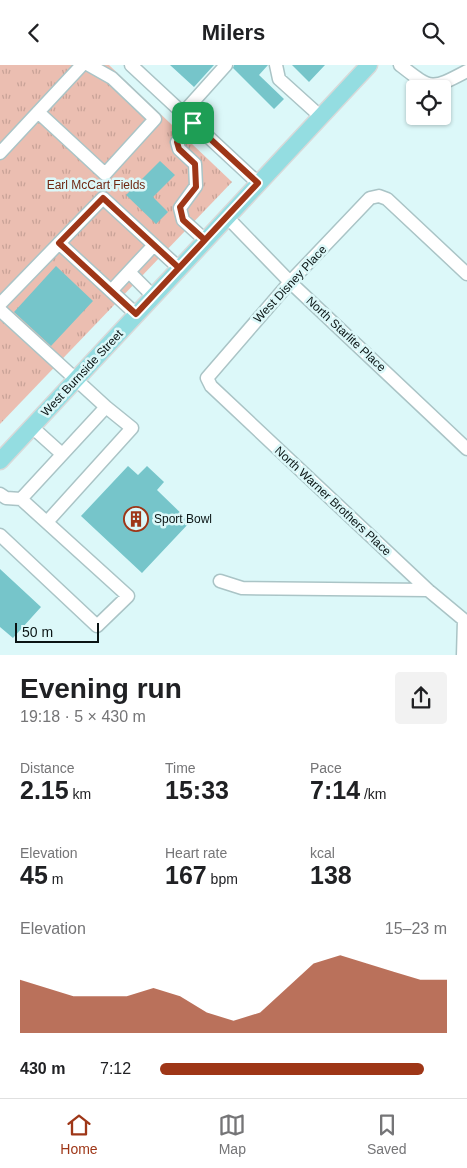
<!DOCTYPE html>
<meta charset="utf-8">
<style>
body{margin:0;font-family:Arial,sans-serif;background:#f2f2f2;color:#202124;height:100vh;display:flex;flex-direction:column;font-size:19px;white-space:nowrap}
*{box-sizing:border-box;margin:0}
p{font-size:16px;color:#757577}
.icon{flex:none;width:28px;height:28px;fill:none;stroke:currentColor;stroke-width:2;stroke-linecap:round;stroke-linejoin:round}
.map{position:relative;height:590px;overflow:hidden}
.panel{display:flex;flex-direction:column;background:#fff;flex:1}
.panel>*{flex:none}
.fabs{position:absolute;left:406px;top:15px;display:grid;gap:10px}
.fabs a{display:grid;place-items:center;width:45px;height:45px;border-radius:5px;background:#fff;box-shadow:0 1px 4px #0004;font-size:25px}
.scale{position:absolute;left:15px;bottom:12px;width:84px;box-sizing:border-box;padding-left:5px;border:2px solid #0a1414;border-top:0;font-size:14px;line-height:18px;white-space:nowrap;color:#0a1414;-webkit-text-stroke:4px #dcf8f9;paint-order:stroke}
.pin{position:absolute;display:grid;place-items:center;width:42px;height:42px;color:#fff;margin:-21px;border-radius:10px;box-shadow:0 2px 8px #0006}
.round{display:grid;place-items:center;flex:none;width:52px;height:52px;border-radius:5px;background:#f2f2f2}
.summary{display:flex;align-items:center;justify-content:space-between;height:85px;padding:0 20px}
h1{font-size:28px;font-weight:700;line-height:38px}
.metrics{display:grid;grid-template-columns:repeat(3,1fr);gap:8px;height:85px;padding:5px 20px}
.metrics div{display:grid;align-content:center}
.metrics b{font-size:25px;font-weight:700}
.metrics small{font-size:14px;font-weight:400}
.metrics p{font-size:14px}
.chart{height:140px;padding:10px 20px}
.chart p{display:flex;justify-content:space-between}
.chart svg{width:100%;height:90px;margin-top:5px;fill:#9e3617;opacity:.7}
ul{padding:0 20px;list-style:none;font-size:16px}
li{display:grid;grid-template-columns:80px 60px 1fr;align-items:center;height:38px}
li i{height:12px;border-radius:6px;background:#9e3617}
header{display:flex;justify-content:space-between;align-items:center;height:65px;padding:0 20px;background:#fff;font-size:22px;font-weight:700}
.tab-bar{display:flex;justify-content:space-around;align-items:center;height:70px;border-top:1px solid #e0e0e0;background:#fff;font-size:14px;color:#757577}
.tab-bar a{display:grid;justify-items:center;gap:2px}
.tab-bar .on{color:#9e3617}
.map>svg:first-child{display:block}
.park{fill:url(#park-tufts)}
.building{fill:#76c5ca}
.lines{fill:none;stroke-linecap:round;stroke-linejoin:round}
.minor-casing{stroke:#aac4c6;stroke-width:15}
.major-casing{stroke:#d8d9d9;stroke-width:19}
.minor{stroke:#fff;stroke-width:12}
.major{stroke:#94dde1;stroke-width:16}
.route-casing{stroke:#fff;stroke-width:10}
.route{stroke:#9e3617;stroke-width:6}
.labels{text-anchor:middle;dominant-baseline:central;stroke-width:5;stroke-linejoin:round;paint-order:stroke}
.park-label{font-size:12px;fill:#6f2712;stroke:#dcf8f9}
.street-label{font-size:12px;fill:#0a1414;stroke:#dcf8f9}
.poi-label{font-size:12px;fill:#0a1414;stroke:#dcf8f9;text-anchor:start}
</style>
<header><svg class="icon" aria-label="back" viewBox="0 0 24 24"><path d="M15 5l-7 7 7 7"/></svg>Milers<svg class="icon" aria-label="search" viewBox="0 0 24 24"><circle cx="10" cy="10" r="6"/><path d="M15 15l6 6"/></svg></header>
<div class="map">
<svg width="467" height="591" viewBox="0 0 467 591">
<defs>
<pattern id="park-tufts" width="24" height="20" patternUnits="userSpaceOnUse" patternTransform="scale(1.25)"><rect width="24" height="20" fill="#ebbeb1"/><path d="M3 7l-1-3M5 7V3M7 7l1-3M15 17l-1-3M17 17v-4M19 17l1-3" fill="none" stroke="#c8a297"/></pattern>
</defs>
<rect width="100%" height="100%" fill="#dcf8f9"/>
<path class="park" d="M0,0H109L232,117L0,359Z"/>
<path class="building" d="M170,0H214L194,22Z
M234,0H268L259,10L284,34L274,44L233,3Z
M292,0H325L309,17Z
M160,96L175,110L153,132L168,147L156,159L126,130Z
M56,201L93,236L51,281L14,247Z
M128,401L138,410L147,401L164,417L157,425L190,457L142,508L81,451Z
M0,504L41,542L13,573L0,562Z"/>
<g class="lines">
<defs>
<path id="minor" d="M131,0L258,118
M276,0L279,14L320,51
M400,0C432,25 431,25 467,6
M38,47L105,109L155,54L112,13L89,0
M183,48L226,0
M193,58L177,77L179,84L195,99L196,121L180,143L183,155L205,175
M0,88L82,0
M227,152L290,217L467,384
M59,178L136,249
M129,207L153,231
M111,226L154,180
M0,239L103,133L179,203
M0,245L106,342L21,434L6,433L0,429
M32,362L62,389
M47,457L132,363L106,342
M0,470L97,561L128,531L21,434
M220,516L242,523L428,525
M464,555L428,525L211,321L207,313L290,217L370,133L379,131L387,134L467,209
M463,591L464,555"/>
<path id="major" d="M0,396L369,0"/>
</defs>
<use href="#minor" class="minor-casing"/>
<use href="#major" class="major-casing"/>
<use href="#minor" class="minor"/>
<use href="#major" class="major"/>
</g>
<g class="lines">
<defs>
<path id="route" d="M193,58L177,77L179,84L195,99L196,122L180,142L183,155L205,175L179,203L103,133L59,178L136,249L258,118L193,58"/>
</defs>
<use href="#route" class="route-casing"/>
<use href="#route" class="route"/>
</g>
<defs>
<symbol id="building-ring" viewBox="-11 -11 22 22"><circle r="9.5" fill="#dcf8f9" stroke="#9e3617" stroke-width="1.5"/><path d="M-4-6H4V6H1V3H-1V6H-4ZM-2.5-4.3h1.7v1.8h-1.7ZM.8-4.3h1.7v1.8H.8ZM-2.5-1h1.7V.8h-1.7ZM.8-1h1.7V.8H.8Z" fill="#9e3617"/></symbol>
</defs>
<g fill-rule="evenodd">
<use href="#building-ring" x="122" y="440" width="28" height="28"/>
</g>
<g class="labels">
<g class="park-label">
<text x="96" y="120">Earl McCart Fields</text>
</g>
<g class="street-label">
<text transform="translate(290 219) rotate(-47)">West Disney Place</text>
<text transform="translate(346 269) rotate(43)">North Starlite Place</text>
<text transform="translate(82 308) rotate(-47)">West Burnside Street</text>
<text transform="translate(333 436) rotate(43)">North Warner Brothers Place</text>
</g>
<g class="poi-label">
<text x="154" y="454">Sport Bowl</text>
</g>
</g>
</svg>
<div class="fabs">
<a><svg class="icon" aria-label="locate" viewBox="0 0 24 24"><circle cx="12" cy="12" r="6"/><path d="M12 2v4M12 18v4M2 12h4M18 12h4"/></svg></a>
</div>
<div class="scale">50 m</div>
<div class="pin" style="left:193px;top:58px;background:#1e9e55"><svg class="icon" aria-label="arrive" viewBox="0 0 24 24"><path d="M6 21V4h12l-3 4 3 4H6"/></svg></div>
</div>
<section class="panel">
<div class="summary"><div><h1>Evening run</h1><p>19:18 · 5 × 430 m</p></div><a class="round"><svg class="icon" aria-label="share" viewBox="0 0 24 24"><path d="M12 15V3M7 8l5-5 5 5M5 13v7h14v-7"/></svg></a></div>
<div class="metrics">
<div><p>Distance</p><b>2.15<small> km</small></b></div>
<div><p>Time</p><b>15:33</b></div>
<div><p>Pace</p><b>7:14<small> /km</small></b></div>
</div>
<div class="metrics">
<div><p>Elevation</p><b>45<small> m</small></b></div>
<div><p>Heart rate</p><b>167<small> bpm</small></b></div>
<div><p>kcal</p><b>138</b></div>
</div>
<div class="chart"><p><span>Elevation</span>15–23 m</p>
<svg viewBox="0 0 160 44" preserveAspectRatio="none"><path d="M0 44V18L10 22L20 26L30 26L40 26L50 22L60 26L70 34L80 38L90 34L100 22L110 10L120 6L130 10L140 14L150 18L160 18V44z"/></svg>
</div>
<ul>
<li><b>430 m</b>7:12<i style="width:92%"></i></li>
</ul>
</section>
<nav class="tab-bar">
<a class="on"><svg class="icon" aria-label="home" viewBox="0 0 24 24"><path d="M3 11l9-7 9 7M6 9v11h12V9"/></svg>Home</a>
<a><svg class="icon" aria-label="map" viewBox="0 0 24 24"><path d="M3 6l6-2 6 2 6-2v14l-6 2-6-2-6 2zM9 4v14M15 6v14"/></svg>Map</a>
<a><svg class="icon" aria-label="saved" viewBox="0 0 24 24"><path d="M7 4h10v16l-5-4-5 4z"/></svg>Saved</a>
</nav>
